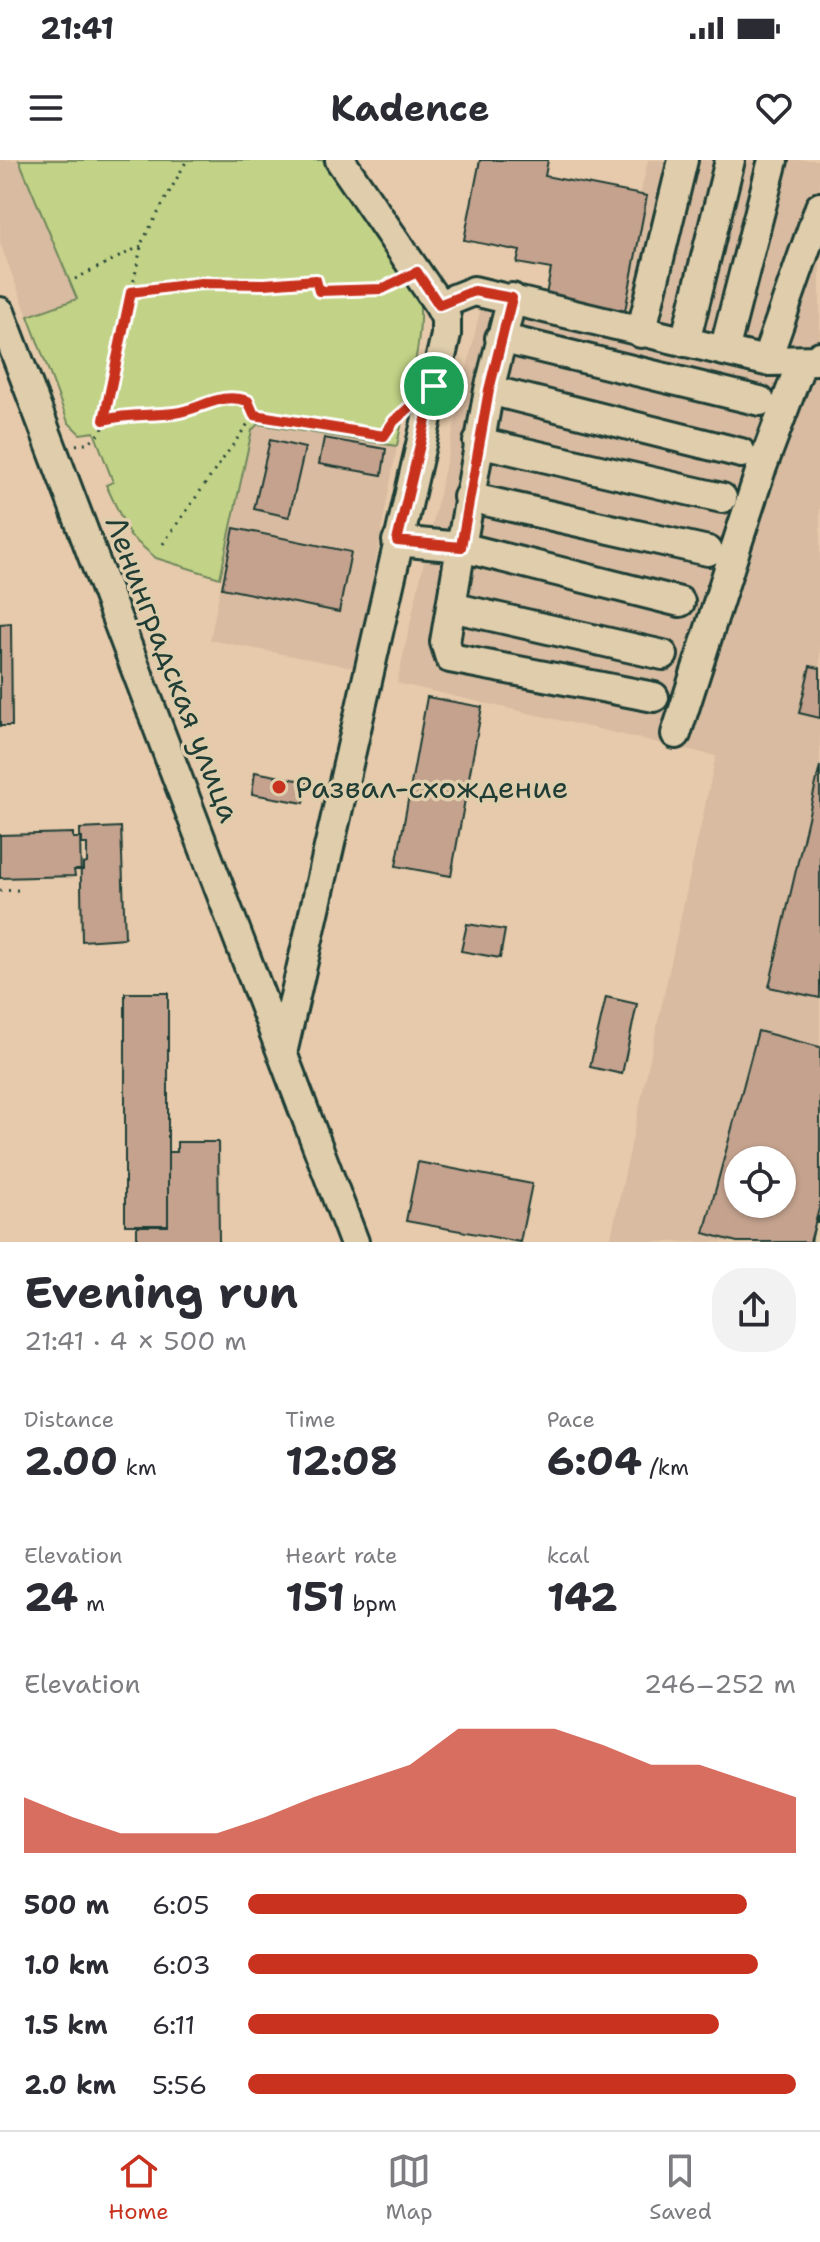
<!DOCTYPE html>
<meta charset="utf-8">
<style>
body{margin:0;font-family:"Shantell Sans",sans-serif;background:#f2f2f3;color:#2b2b33;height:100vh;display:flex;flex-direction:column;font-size:30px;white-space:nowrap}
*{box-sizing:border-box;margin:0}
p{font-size:26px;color:#7c7c81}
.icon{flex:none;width:44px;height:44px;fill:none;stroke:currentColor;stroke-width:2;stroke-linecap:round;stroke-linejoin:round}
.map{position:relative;height:1082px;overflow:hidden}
.sheet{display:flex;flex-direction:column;background:#fff;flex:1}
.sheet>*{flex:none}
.tools{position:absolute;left:724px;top:986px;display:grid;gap:16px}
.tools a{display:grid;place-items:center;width:72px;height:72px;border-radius:50%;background:#fff;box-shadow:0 2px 6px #0004;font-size:40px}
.pin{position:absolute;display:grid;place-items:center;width:68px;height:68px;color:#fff;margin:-34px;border:4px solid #fff;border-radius:50%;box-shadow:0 2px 8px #0007}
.round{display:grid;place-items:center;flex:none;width:84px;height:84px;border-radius:32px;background:#f2f2f3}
.head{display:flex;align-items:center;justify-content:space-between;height:136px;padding:0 24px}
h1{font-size:44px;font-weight:700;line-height:60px}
.stats{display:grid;grid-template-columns:repeat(3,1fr);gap:12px;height:136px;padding:8px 24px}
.stats div{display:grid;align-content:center}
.stats b{font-size:40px;font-weight:700}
.stats small{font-size:22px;font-weight:400}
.stats p{font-size:22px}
.chart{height:224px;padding:16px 24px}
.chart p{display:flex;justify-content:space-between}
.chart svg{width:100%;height:144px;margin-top:8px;fill:#c8321e;opacity:.7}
ul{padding:0 24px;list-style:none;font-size:26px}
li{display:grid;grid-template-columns:128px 96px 1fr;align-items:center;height:60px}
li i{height:20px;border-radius:10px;background:#c8321e}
.status{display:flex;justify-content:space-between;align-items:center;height:56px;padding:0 40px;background:#fff;direction:ltr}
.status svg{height:22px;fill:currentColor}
header{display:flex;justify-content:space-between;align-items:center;height:104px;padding:0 24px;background:#fff;font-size:36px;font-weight:700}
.tab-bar{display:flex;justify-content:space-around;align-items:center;height:112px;border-top:2px solid #e1e1e2;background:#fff;font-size:22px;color:#7c7c81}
.tab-bar a{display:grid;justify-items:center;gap:4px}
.tab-bar .selected{color:#c8321e}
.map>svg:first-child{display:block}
.built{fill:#d8bba0;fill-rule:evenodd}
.green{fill:#c2d286;stroke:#70885d;stroke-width:2}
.building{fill:#c4a28e;stroke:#1f3d34;stroke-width:2;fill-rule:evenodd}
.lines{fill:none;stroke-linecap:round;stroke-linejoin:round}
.minor-casing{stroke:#1f3d34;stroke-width:34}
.path{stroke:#1f3d34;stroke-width:3;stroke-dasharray:2 6;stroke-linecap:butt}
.minor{stroke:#dfcdab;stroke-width:28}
.rail-casing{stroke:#1f3d34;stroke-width:9}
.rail{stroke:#dfcdab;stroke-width:6;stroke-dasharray:18;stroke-linecap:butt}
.route-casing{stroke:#fff;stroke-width:16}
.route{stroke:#c8321e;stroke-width:10}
.poi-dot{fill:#c8321e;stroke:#dfcdab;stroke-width:3}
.labels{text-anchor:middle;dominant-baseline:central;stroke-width:7;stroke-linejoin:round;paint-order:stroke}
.street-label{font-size:30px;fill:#1f3d34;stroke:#dfcdab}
.poi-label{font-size:30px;fill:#1f3d34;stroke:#dfcdab;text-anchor:start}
</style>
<div class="status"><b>21:41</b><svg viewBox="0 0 49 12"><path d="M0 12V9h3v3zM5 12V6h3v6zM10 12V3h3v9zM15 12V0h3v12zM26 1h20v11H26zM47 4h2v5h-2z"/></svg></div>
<header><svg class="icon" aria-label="menu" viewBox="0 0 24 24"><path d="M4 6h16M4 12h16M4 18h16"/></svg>Kadence<svg class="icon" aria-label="heart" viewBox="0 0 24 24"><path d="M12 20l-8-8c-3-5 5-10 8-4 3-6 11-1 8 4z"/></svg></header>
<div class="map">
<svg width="820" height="1082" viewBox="0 0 820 1082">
<rect width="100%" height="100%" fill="#e6caab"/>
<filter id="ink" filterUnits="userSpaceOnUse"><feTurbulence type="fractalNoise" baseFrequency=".0125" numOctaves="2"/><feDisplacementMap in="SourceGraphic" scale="16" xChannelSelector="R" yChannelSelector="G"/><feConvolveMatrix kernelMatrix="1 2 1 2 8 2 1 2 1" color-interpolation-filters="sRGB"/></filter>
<g filter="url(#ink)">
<path class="built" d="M0,0H19L77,140L28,156L0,83Z
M648,0H820V1082H610L716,596L397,523L482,142L608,180ZM738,1000H782V1044H738Z
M258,264L397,286L356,508L210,480L252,270Z"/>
<path class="green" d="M19,0H323L416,124C430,167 405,241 397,286L258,264L252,270L220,418L156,398L130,376L106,325L113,322L94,272L80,274L68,262L28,156L77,139Z"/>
<path class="building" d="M480,0H548L545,16L647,36L624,156L545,140L551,109L517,103L520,91L464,80Z
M324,278L386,289L382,315L319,304Z
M270,280L305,288L289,357L254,349Z
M234,368L351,392L339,452L222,428Z
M11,463L12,566H0V464Z
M810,506L820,508V558L799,553Z
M427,537L482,547L451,716L396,706Z
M820,606V838L769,827Z
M255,612L308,622L304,643L252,634Z
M121,667L125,778L82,781L80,669Z
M73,673V678H82V684H87V703L83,704V710H74L75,716L0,718V675Z
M467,764L505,770L500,798L461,791Z
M125,833H168V1065H125Z
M606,837L637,844L622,914L590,907Z
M758,871L820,887V1045L810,1082H737L704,1073ZM738,1000H782V1044H738Z
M177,982H218L219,1082H137V1066H168V992H177Z
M418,1002L532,1024L520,1082L406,1061Z"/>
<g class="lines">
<defs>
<path id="minor" d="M439,145L474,131L766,201L819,200L820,196
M0,152L354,1082
M641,173L683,0
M500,178L760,241
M685,182L730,0
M724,191L773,0
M766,201L820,47
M489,230L741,293
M478,282L722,338
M468,337L708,391
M397,381L461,387L489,230L512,138
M451,447L663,495
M654,537L450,498L445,482L461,387L680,442
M676,574L760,312L802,201
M283,889L446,175V158L439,145L340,0"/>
</defs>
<use href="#minor" class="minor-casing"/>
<path class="path" d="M75,119L141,86
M131,132L201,123L265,124L316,120L319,131L382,129L396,123
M104,260C128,253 150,256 174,253C201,250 220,231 248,241L254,255L384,276L405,251
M76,285L89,282L102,272L142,82L187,0
M163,384L254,255
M0,731L20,730"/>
<use href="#minor" class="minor"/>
<defs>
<path id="rail" d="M815,1082L820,1060"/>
</defs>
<use href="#rail" class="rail-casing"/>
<use href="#rail" class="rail"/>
</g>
</g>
<g class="lines" filter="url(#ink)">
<defs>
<path id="route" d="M417,112L439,145L474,131L512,138L489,230L461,387L397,381L434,226L394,261L384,276L254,255L248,241C220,231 201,250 174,253C150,256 128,253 104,260L131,132L201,123L265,124L316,120L319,131L382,129Z"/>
</defs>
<use href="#route" class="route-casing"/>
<use href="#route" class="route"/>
</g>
<circle class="poi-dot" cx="279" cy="627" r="8"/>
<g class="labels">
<g class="street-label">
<text transform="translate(173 509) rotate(69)">Ленинградская улица</text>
</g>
<g class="poi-label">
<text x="295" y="627">Развал-схождение</text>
</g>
</g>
</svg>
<div class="tools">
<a><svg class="icon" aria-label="locate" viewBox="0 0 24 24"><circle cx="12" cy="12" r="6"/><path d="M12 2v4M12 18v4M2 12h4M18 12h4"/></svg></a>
</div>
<div class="pin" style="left:434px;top:226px;background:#1e9e55"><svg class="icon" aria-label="arrive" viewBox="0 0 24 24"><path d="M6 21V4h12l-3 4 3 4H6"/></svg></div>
</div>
<section class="sheet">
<div class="head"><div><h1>Evening run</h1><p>21:41 · 4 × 500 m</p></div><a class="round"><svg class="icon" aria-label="share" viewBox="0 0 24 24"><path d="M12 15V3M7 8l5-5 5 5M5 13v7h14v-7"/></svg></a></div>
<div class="stats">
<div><p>Distance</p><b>2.00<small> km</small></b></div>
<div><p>Time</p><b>12:08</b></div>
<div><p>Pace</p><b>6:04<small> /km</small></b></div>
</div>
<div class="stats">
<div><p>Elevation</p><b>24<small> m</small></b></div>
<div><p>Heart rate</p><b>151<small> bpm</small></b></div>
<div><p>kcal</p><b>142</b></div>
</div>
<div class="chart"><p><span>Elevation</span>246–252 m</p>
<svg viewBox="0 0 160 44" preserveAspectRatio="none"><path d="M0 44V27L10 33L20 38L30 38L40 38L50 33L60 27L70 22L80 17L90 6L100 6L110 6L120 11L130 17L140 17L150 22L160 27V44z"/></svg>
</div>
<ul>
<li><b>500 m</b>6:05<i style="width:91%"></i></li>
<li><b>1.0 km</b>6:03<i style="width:93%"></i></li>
<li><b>1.5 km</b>6:11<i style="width:86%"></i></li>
<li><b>2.0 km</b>5:56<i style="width:100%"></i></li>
</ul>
</section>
<nav class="tab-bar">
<a class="selected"><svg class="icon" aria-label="home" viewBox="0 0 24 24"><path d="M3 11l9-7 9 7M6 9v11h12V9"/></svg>Home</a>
<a><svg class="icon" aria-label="map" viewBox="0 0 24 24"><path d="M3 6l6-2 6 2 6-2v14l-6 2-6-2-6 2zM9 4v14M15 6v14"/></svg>Map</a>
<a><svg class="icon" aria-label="saved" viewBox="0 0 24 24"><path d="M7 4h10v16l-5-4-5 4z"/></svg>Saved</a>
</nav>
